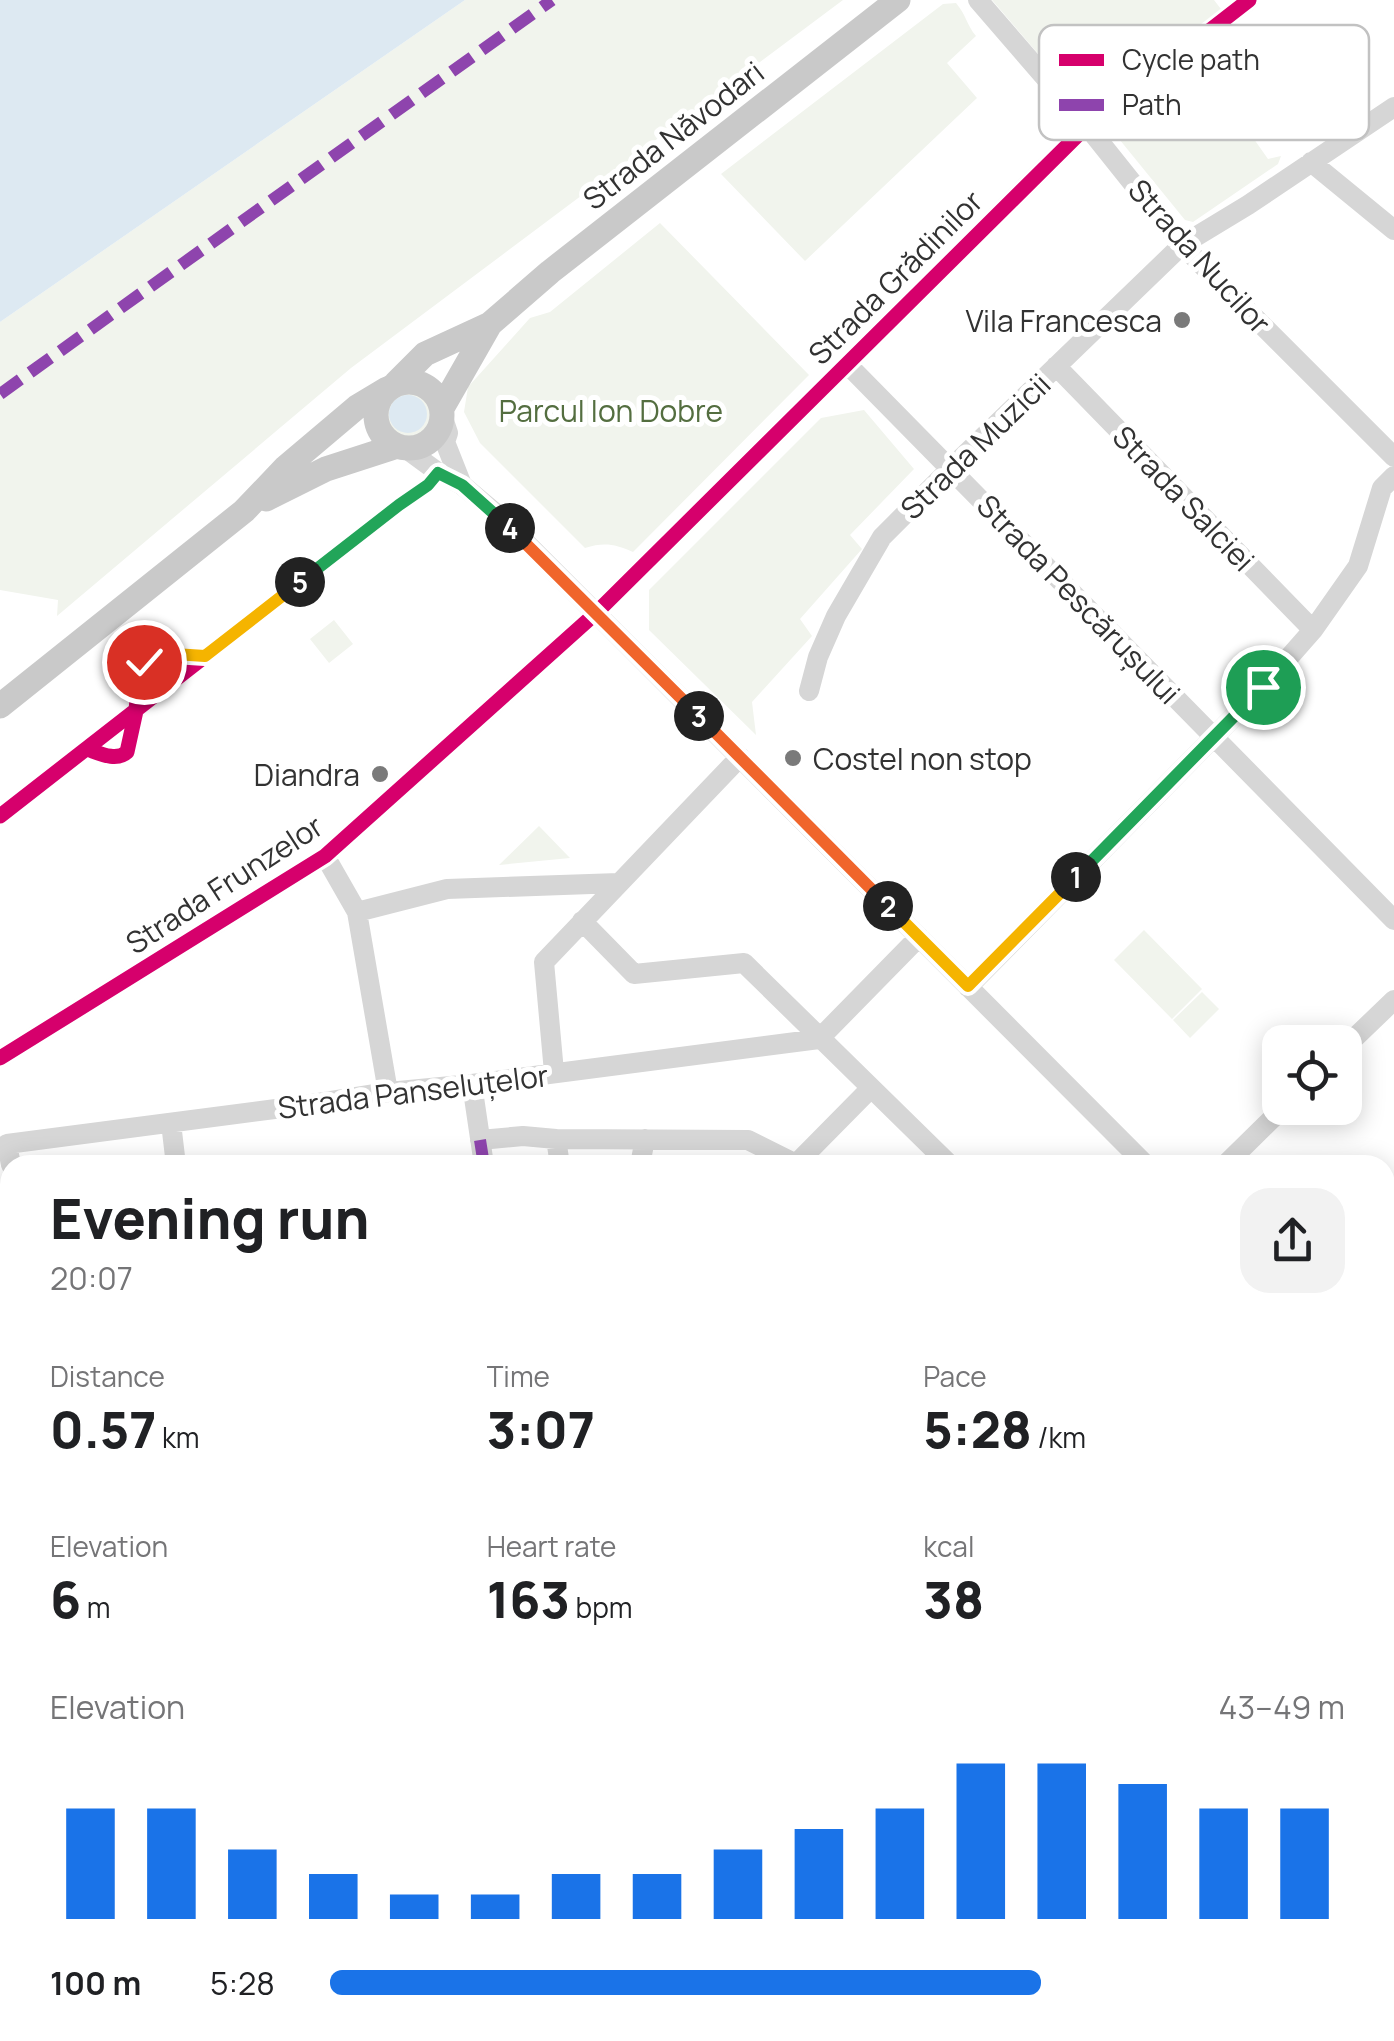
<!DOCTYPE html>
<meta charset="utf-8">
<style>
body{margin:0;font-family:Manrope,sans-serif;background:#f2f2f2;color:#202124;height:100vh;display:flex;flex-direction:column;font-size:38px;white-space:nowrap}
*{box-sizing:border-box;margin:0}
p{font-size:32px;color:#757577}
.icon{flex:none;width:55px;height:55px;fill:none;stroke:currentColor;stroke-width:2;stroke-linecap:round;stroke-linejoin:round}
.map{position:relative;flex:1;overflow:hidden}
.drawer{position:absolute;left:0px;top:1155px;width:1395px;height:888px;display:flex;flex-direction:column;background:#fff;border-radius:30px 30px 0 0;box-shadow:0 5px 25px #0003}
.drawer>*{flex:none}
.controls{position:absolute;left:1262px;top:1025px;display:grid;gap:20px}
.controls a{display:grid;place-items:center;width:100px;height:100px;border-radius:20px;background:#fff;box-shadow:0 5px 25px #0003;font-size:50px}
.pin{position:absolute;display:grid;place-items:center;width:85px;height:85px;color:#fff;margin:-42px;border:5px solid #fff;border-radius:50%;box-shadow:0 2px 10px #0007}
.km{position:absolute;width:50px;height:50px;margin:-25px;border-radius:50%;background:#222;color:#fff;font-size:28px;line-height:50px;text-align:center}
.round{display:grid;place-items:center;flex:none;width:105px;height:105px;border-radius:30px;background:#f2f2f2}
.headline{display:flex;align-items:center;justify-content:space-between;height:170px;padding:0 50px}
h1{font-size:55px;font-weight:800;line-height:75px}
.stats{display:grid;grid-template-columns:repeat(3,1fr);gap:15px;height:170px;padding:10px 50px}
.stats div{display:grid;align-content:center}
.stats b{font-size:50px;font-weight:800}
.stats small{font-size:28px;font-weight:400}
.stats p{font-size:28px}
.chart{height:280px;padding:20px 50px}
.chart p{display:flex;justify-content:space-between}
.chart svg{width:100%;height:180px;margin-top:10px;stroke:#1a73e8;stroke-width:6}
ul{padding:0 50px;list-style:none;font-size:32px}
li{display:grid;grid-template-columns:160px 120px 1fr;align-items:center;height:75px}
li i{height:25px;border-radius:12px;background:#1a73e8}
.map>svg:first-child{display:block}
.green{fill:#f1f4ed}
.water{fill:#dde9f2}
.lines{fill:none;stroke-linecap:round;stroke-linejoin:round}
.minor{stroke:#d6d6d6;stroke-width:20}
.major{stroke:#c9c9c9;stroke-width:25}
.quiet{stroke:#8e44ad;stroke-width:12;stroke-dasharray:25 12;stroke-linecap:butt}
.cycleway-casing{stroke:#fff;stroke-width:21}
.cycleway{stroke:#d6006c;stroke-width:15}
.split-1-casing{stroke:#fff;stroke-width:20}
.split-2-casing{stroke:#fff;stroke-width:20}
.split-3-casing{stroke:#fff;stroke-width:20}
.split-4-casing{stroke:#fff;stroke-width:20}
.split-5-casing{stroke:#fff;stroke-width:20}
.split-6-casing{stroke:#fff;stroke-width:20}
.split-1{stroke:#22a559;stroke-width:12}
.split-2{stroke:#f5b400;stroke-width:12}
.split-3{stroke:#f0652b;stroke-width:12}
.split-4{stroke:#f0652b;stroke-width:12}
.split-5{stroke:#22a559;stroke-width:12}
.split-6{stroke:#f5b400;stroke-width:12}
.poi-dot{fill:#7a7a7a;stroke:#fff;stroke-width:4}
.labels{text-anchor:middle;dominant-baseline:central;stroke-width:10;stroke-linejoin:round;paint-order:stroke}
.street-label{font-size:30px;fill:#323232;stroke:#fff}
.poi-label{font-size:30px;fill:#323232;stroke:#fff;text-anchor:end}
.park-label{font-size:30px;fill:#546e40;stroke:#fff}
.key{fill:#fff;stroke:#c2c2c2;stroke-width:2.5}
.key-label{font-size:28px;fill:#323232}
</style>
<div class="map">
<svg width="1394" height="2041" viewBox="0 0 1394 2041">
<rect width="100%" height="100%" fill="#fff"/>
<path class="green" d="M465,0H843L351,368L57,616L58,600L0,590V322Z
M992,0H1214L1224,13L1106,101L1082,105Z
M956,3C967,16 966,24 976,36L947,63L977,98L805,261L721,174L943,4Z
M1207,50L1208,52L1199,61L1268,159L1281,156L1278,164L1193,222L1185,220L1115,134L1116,119Z
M660,223L809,375L633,552C615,544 604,542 585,548L480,443L464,412L468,387L530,318L550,312Z
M384 414a24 24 0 1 1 48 0a24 24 0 1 1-48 0Z
M864,410L914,469L850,535L862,549L800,619L812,636L752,702L756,735L649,630V590L821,418Z
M334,620L353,644L329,663L310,639Z
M539,826L570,858L499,865Z
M1144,930L1202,989L1172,1019L1114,960Z
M1202,992L1219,1009L1190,1038L1173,1020Z"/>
<path class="water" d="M0,0H465L0,322Z
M389 414a19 19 0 1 1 38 0a19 19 0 1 1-38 0Z"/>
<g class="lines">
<path class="minor" d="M978,0L1087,126L1182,245L1394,457
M1311,162L1394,230
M847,364L1394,920
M1056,366L1313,630
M442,415L448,433L445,442L462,485
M405,448L439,473L462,485L500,517L1146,1165
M809,691L818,657L836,616L882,537L951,468L1182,245L1248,205L1394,107
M325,856L357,912L388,1092
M357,912L447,889L619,883
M582,921L634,974L744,963L950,1165
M968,987L1263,687L1313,630L1358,566L1382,488L1394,476
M819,1039L919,937
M1345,1047L1394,1000
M0,1058L325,856L596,613L1087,126L1249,0
M554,1072L544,962L740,757
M472,1084L484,1165
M171,1123L176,1165
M556,1139L748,1140L798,1165
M480,1140L523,1136L556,1139L560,1165
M796,1164L871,1088
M11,1165L7,1144L306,1105L388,1092L472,1084L819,1039
M640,1165L645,1139
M1225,1165L1283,1108
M1385,1404L1394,1413
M0,1541L10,1538
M0,1590L10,1620
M1385,1661L1394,1670
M1385,1710L1394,1700
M1385,1752L1394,1761
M0,1857L10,1888
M1385,1883L1394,1875
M0,1976L10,1972
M1385,1990L1394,1996
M47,2032L48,2041
M138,2032L140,2041
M344,2032V2041
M704,2032L721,2041
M876,2032L889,2041
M757,2041L762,2032
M1151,2041L1155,2032"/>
<path class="major" d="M376 415a33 33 0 1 1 66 0a33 33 0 1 1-66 0Z
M396,383L425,354L490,324L550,272L898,0
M442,408L490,324
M266,499L326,469L397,446
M0,706L244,511L286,467L357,407L387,389"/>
<path class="quiet" d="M0,394L552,0
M480,1140L484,1165"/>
<defs>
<path id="cycleway" d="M87,749C99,753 116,762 127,752L136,711L139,673L144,663L159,653L205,656
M0,816L399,505L429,485L439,473
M0,1058L325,856L596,613L1087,126L1249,0"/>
</defs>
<use href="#cycleway" class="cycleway-casing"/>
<use href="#cycleway" class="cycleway"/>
</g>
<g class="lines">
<defs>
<path id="split-1" d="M1076,877L1263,687"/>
<path id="split-2" d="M888,906L968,986L1076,877"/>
<path id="split-3" d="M699,716L888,906"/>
<path id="split-4" d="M510,528L699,716"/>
<path id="split-5" d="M300,582L399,505L428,485L438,473L462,485L510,528"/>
<path id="split-6" d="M144,662L159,653L205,656L300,582"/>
</defs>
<use href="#split-1" class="split-1-casing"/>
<use href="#split-2" class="split-2-casing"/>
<use href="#split-3" class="split-3-casing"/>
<use href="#split-4" class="split-4-casing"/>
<use href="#split-5" class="split-5-casing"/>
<use href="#split-6" class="split-6-casing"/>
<use href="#split-1" class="split-1"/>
<use href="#split-2" class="split-2"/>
<use href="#split-3" class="split-3"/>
<use href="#split-4" class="split-4"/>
<use href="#split-5" class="split-5"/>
<use href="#split-6" class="split-6"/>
</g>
<g class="poi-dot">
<circle cx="1182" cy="320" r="10"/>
<circle cx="793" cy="758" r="10"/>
<circle cx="380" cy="774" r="10"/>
</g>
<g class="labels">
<g class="street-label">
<text transform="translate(673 135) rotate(-38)">Strada Năvodari</text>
<text transform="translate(1200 256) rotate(48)">Strada Nucilor</text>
<text transform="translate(895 277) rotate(-45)">Strada Grădinilor</text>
<text transform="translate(975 446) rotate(-44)">Strada Muzicii</text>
<text transform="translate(1184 498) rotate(46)">Strada Salciei</text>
<text transform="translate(1079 599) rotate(46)">Strada Pescărușului</text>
<text transform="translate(224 884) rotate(-33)">Strada Frunzelor</text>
<text transform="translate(413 1091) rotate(-7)">Strada Panseluțelor</text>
</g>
<g class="poi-label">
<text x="1162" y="320">Vila Francesca</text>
<text x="813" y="758" text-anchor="start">Costel non stop</text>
<text x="360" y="774">Diandra</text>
</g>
<g class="park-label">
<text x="611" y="410">Parcul Ion Dobre</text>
</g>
</g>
<rect x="1039" y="25" width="330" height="115" rx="15" class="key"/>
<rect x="1059" y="54" width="45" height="12" fill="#d6006c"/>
<rect x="1059" y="99" width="45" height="12" fill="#8e44ad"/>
<g class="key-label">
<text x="1122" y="70">Cycle path</text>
<text x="1122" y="115">Path</text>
</g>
</svg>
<div class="controls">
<a><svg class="icon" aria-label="locate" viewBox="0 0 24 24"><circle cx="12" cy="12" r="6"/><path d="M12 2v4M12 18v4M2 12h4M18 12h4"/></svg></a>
</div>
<div class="pin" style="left:1263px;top:687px;background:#1e9e55"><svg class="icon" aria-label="arrive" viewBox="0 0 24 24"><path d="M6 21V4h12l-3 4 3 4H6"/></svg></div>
<div class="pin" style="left:144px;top:662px;background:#d93025"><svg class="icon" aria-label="check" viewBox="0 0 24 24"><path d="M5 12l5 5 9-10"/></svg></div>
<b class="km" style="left:1076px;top:877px">1</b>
<b class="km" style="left:888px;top:906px">2</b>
<b class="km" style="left:699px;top:716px">3</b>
<b class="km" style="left:510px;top:528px">4</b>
<b class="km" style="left:300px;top:582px">5</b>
<section class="drawer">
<div class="headline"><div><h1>Evening run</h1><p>20:07</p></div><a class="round"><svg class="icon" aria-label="share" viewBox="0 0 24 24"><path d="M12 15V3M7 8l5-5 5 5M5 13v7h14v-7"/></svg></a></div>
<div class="stats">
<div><p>Distance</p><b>0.57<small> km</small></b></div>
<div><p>Time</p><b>3:07</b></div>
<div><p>Pace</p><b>5:28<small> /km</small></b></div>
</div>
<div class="stats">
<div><p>Elevation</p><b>6<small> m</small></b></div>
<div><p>Heart rate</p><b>163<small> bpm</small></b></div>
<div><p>kcal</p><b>38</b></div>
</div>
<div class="chart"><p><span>Elevation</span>43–49 m</p>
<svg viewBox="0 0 160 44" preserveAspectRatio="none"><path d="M5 44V17M15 44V17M25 44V27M35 44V33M45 44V38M55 44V38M65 44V33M75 44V33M85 44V27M95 44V22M105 44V17M115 44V6M125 44V6M135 44V11M145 44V17M155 44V17"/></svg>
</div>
<ul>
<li><b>100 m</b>5:28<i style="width:70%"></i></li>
</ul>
</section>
</div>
